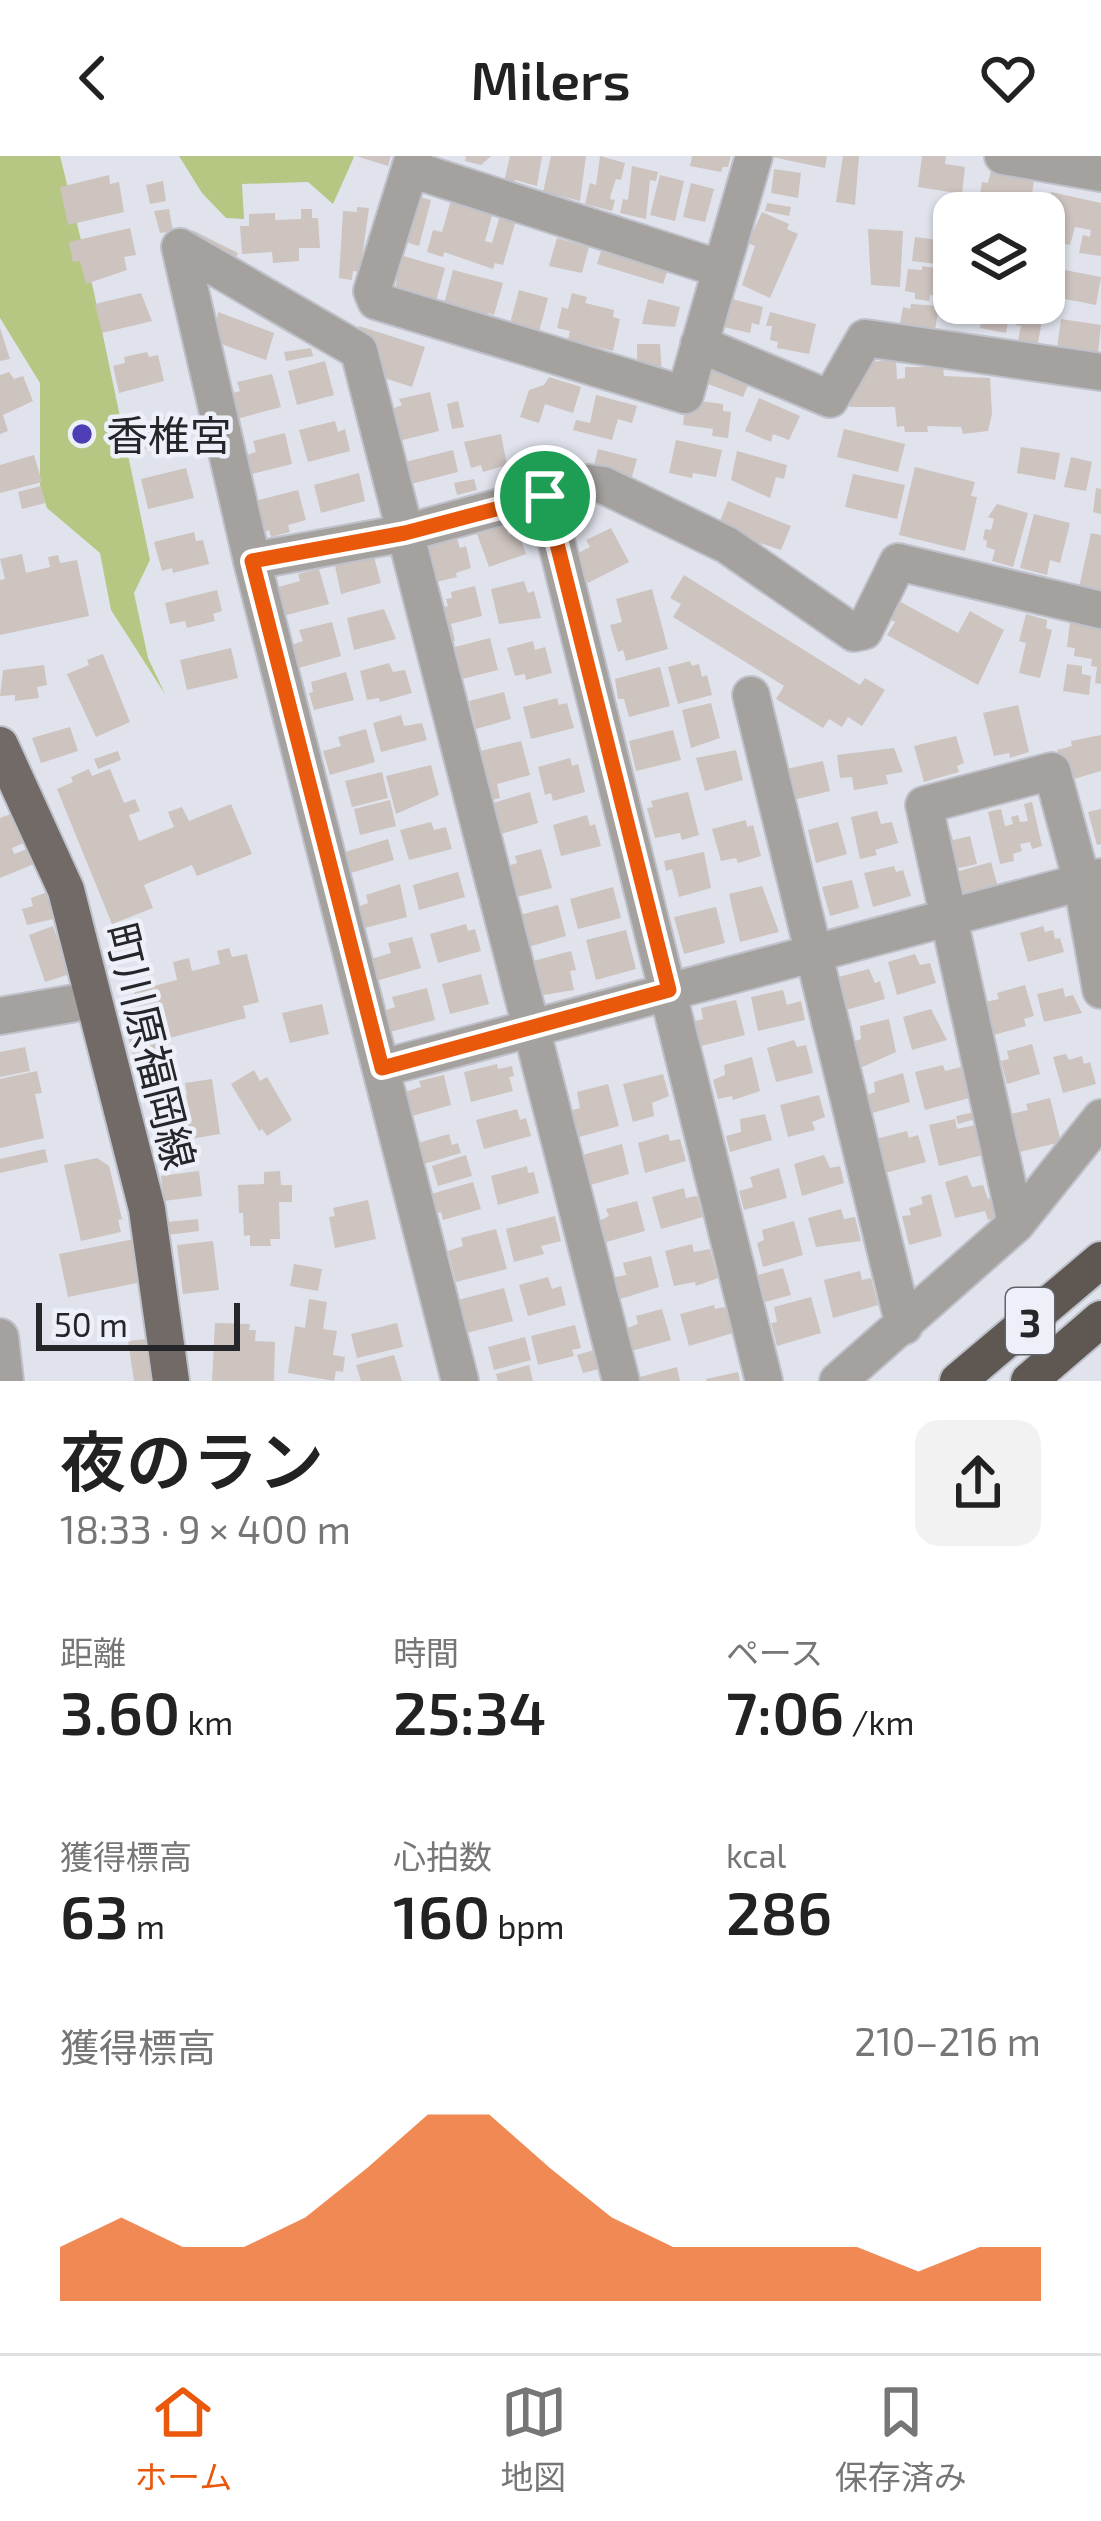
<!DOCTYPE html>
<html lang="ja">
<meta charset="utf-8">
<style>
body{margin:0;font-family:"Exo 2","Noto Sans JP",sans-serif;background:#f2f2f2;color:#222;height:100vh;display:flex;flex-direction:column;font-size:45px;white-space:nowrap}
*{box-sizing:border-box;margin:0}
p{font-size:39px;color:#767676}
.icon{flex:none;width:66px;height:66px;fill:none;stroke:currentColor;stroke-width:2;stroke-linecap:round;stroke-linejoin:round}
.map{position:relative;height:1225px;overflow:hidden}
.panel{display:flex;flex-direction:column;background:#fff;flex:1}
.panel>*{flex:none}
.fabs{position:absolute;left:933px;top:36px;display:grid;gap:24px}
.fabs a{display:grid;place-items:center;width:132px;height:132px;border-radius:24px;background:#fff;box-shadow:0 3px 9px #0004;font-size:60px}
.scale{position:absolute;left:36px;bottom:30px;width:204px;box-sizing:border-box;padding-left:12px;border:6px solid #252629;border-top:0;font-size:33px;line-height:42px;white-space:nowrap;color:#252629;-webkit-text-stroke:9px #edf0f9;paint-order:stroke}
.pin{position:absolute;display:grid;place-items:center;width:102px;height:102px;color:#fff;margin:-51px;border:6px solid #fff;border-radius:50%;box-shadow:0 3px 12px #0007}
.round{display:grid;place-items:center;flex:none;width:126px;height:126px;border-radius:24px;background:#f2f2f2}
.headline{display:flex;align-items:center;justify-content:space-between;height:204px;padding:0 60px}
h1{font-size:66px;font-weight:600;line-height:90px}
.stats{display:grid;grid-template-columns:repeat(3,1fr);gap:18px;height:204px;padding:12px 60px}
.stats div{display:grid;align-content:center}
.stats b{font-size:60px;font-weight:600}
.stats small{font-size:33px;font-weight:400}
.stats p{font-size:33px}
.chart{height:336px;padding:24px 60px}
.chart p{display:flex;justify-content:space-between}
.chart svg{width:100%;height:216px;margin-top:12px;fill:#ea580c;opacity:.7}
header{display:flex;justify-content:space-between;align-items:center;height:156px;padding:0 60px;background:#fff;font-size:54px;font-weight:600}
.menu{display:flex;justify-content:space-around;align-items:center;height:168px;border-top:3px solid #e0e0e0;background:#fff;font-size:33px;color:#767676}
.menu a{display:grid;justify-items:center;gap:6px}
.menu .selected{color:#ea580c}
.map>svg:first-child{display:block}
.green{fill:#b5c782}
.building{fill:#cdc3bf}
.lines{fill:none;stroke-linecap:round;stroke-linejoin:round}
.minor-casing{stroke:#bec1c9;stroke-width:40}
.major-casing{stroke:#bec1c9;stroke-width:40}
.highway-casing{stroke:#bec1c9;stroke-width:40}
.minor{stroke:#a5a19f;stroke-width:36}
.major{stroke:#716a66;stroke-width:36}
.highway{stroke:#5f5752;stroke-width:36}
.route-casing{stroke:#fff;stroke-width:24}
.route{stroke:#ea580c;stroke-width:15}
.poi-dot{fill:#4e3eb5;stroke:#edf0f9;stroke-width:4.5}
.labels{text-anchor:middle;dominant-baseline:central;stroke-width:9;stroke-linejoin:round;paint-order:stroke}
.shield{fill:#edf0f9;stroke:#616367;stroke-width:3}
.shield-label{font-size:39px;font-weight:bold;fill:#252629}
.poi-label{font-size:42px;fill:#252629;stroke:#edf0f9;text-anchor:start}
.street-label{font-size:42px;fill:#252629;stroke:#edf0f9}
</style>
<header><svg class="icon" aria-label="back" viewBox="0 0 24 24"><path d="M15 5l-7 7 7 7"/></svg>Milers<svg class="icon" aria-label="heart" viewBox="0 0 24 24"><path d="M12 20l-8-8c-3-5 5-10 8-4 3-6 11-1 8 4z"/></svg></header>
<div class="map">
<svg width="1101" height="1225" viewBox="0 0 1101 1225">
<rect width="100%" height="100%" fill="#e0e3ec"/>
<path class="green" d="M0,0H60L93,132L150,404L134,437L148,502L165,538L111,454L100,397L47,352L40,330V227L0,162Z
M179,0H353L354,1L333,48L308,26L242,28L244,63L226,62L202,37Z"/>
<path class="building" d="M356,0H391L388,10Z
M466,0H491L481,9L465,5Z
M510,0H542L537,30L515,24L514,28L504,26Z
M551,0H586L580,45L543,36Z
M600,0L625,7L621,24L616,23L611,38L610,43L615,44L612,55L585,48L590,27L596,29Z
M692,0H731L728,11H723L721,16L690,10Z
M767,0H827L825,12Z
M843,0H859L855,49L836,46Z
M922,0H946L945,8L965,11L962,38L918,31Z
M632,10L658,16L656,25L650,24L646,63L620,57L623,43L628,44Z
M774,13L801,17L798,42L771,37Z
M991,14L1034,26L1031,43L1017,41L1015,57H977L982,26L988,27Z
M109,19L110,28L119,26L124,56L68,69L60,31Z
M660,19L684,25L675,65L650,59Z
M163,25L166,45L150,48L146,29Z
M691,27L714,33L705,66L683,61Z
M1051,36L1101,47V100L1079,97L1083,79L1090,81L1091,74L1075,71L1070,89L1044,83Z
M411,39L431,44L419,90L399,84Z
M451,44L493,56L485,85L492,87L500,59L516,64L503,109L495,107L493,113L444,96L443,101L427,96L433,74L442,76Z
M767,47L791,51L789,60L765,55Z
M357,51L369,52L360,116L353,115L352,124L339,122L343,55L357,56Z
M169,53L173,75L160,77L154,55Z
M301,53H312V62H318L320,92H299V105L273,107L272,96L242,98L240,70H249V58L275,57V64L301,63Z
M762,56L789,68L787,73L798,78L770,142L742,129L755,90L748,87Z
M130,72L136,99L124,101L127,114L86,128L80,105L73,106L69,86Z
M868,73L903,75L900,131L871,129Z
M192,74L238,97L230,114L184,90Z
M606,79L672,101L663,128L597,108Z
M915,81L954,86V110L912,105Z
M557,82L589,91L582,117L549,110Z
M400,99L445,112L436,145L395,136L397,123L388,122Z
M922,110L947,114L946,120L954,122L952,142L930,139L929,145L915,143V137L905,135L908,113L922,114Z
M1044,110L1101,121L1096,149L1044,139Z
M453,114L503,127L494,159L488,157L487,163L444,148Z
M519,134L548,142L536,187L508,175Z
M141,137L152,165L102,177L95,148Z
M572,137L587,141L585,147L614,154L613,161L620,163L613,195L568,184L570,175L557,172L562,151L568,153Z
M717,139L763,151L759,169L752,167L750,177L715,169Z
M648,143L680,151L675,171L642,168Z
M984,147H1011L1006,177L980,172Z
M911,148L939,150L934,180L898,179L903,151L910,153Z
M1020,154L1043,159L1037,192L1017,189L1021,170L1016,169Z
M218,156L274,177L266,204L213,185Z
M770,156L816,168L809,198L777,192L778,186L770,184L772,170H766Z
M1061,163L1101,169L1098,197L1077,193L1076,198L1056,200Z
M359,170L425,191L412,231L375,219L381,199L364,195L354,185Z
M0,172L10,203L0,205Z
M637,188H660L662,220L637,221Z
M311,192L313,200L286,205L284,196Z
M147,196L149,201L158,199L164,225L119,237L113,210L125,207L124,201Z
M699,202L751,222L743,241L692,222Z
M896,204L897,223L905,222V211H943L944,220L990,222L992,258L988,275L963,278L961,271L927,270L928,276H905L904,270L897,271L895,251H850L845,227L866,206Z
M325,205L334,239L297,249L288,215Z
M9,216L14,223L23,220L33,245L3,259L8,275L0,278V219Z
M272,218L281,251L237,263L230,238L240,235L237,226Z
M549,221L581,231L573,257L545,248L539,267L520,261L529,234L544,229Z
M430,236L439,275L395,286L387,255L402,249L399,243Z
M596,239L637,250L632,267L618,263L612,284L573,274L576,264L590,267Z
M759,242L800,260L789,284L773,278L771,286L745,275Z
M458,245L464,271L452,273L447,248Z
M700,245L723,248V255L731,256L728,282L712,280L713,273L683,269L685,250L699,252Z
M165,261L171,286L135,296L134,291L125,293L120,272Z
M335,265L338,276L345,273L350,295L308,306L299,274Z
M844,273L905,288L898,316L837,301Z
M285,277L292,308L248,319L243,300L256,296L253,285Z
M501,278L507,309L483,316L481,309L471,312L464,286Z
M676,284L722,294L716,321L693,317L692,322L669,317Z
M1021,291L1060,297L1055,324L1017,317Z
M598,293L637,303L629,331L605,312L594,310Z
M453,294L458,316L411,328L405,306Z
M737,295L787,309L784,323L776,321L770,342L731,324Z
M34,299L42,326L0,337V309Z
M1071,301L1092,306L1086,335L1064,331Z
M915,311L975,326L971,340L977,341L965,395L899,379Z
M186,312L194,342L148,353L141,323Z
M359,317L365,345L321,357L314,329Z
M853,318L905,329L897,363L845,351Z
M474,323L477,334L457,339L454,327Z
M41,330L45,347L22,353L18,336Z
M1096,332L1101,333V358L1093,356Z
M298,334L306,364L288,369L290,376L271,381L269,374L262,377L255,345Z
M728,345L791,370L781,394L717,373Z
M997,348L1028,357L1013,411L992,405L995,394L986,391L987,385L983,383L985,373L991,374L994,363L988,361Z
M1034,358L1070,367L1060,407L1050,404L1047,419L1020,412Z
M505,368L509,379L518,376L526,398L489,411L477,378Z
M611,372L629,406L588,427L574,399L590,391L586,384Z
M194,376L196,385L203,384L209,408L173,417L172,412L162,415L154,386Z
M1091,377L1101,379V437L1079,432Z
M456,380L460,392L466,390L471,412L456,417L457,421L432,427L422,389Z
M22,398L26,417L50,411L48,401L58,399L60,407L77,404L89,460L0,479V424L5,423L0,403Z
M374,401L381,427L341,438L335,410Z
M319,413L329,448L283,460L275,432L300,425L298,418Z
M684,419L860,529L865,522L885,534L862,570L848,561L842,571L829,563L823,572L776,543L784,530L673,461L681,448L670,442Z
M524,425L528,437L534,435L541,462L499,468L491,433Z
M475,430L482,460L451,468L455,485L434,491L439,452L448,450L446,443L452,442L451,436Z
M652,433L668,493L626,505L623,494L618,496L610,469L622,466L616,443Z
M217,434L222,455L213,458L215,465L187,472L185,465L170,468L165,447Z
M897,444L958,477L970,455L1004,474L978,529L887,479L895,466L887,462Z
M384,453L396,483L354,494L347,462Z
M1026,458L1047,464L1046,472L1052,474L1040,522L1019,517L1026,487L1019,485Z
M332,466L341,500L295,513L289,490L303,485L299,474Z
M1070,466L1101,470V528L1095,527L1097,511L1091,510L1092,503L1074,500L1075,492L1067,491Z
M490,482L498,514L462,523L455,491Z
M533,485L535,494L545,491L552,517L526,524L525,518L515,520L507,492Z
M231,492L238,522L187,534L180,504Z
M103,498L130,566L96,581L67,518L89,509L87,504Z
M690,505L692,510L699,508L702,521L707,519L712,539L678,548L668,511Z
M389,507L393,516L405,514L412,537L380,546L379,542L367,544L360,515Z
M1067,508L1082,510V518L1091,520L1089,539L1063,535Z
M44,509L47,529L37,531L39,542L15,545V539L0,540L3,514Z
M660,511L670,550L629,561L624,543H618L615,523Z
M346,516L354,544L314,554L309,537L313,536L311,526Z
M504,536L511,563L476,573L469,545Z
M557,542L559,549L567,547L574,572L531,583L523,551Z
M711,547L720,582L691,592L682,554Z
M1018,549L1029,596L1010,602L1009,597L994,600L983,557Z
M401,559L404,570L422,567L427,584L381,596L373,567Z
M70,571L78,595L41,607L32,582Z
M366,573L375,606L330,619L323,595L341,590L338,581Z
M673,574L681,604L636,615L629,585Z
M1101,579V615L1067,625L1057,594L1072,590L1071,585Z
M956,580L964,607L957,610L959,616L924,626L914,590Z
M521,585L530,619L497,628L500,642L478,648L472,597Z
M894,592L903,616L886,619L888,628L854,634L852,621L840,622L837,599Z
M736,594L743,624L705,635L696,602Z
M118,595L121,604L98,613L94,603Z
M570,602L572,610L578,608L585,636L553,645L551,637L545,639L538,611Z
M823,605L830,635L793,644L786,613Z
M431,609L439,639L396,658L386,620Z
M89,613L92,620L110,613L124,647L135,643L140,655L129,659L139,685L174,671L168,656L182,651L189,665L231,648L252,698L197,720L192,709L144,729L153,752L112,768L57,633L73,626L71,621Z
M382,616L388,642L352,651L345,625Z
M530,636L538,667L501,678L499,669L495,670L490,648Z
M688,636L699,679L682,684L680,677L655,682L647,652L653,651L651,645Z
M390,644L396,670L360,679L354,653Z
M1032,646L1042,690L1032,693L1030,686L1020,688L1022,695L1013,698L1014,705L1000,708L988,656L1001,653L1005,670L1013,668L1011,661L1018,659L1020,666L1028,665L1024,648Z
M1101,653V688L1097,689L1088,656Z
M877,655L881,668L892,666L898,687L875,694L877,699L860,703L851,661Z
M16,656L29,685L12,692L14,698L27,693L34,708L0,722V662Z
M587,659L590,670L595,668L601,690L561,700L553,669Z
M746,664L747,671L753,669L761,700L738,707L736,702L721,705L712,673Z
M431,666L434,674L446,671L452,693L409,704L400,674Z
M838,666L847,698L816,707L808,674Z
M950,674L953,684L970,680L977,708L954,713L935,678Z
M388,683L394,704L351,717L345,696Z
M541,693L552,732L513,742L505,711L517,707L515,700Z
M704,696L711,732L679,741L672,713L666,715L664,705Z
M991,706L998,731L964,741L962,734L954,737L949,718Z
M894,710L896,716L903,714L911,740L873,751L864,717Z
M458,716L465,741L419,754L413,729Z
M852,724L859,752L830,760L822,731Z
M400,728L407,761L361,773L355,752L368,747L366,739Z
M762,730L779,776L740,786L729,738Z
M613,731L621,762L578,773L570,743Z
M50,735L58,762L27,769L22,753L33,750L31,742Z
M558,749L566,780L525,792L516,760Z
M716,751L725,787L684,798L674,761Z
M466,768L468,775L475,773L481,795L438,807L430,778Z
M53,770L58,784L63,782L66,792L62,793L70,818L45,826L29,779Z
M1043,770L1045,776L1053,774L1055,783L1060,782L1064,796L1028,806L1020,777Z
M626,774L636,813L596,824L586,784Z
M412,781L421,812L376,825L371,803L391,797L388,787Z
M229,792L232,801L247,798L259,846L243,850L246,862L158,885L160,897L134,903L124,865L132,864L129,851L138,849L134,835L177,824L173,806L189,802L192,815L220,808L217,795Z
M571,795L576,814L570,815L574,834L537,840L525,807Z
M915,798L920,809L930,807L936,827L897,839L888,806Z
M869,813L875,827L880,825L885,843L846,854L838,821Z
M481,818L489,848L450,858L442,828Z
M1025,829L1034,860L1024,863L1026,870L990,880L981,847L999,843L997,837Z
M427,832L435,864L390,876L383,855L395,851L392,841Z
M1063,832L1065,841L1073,839L1082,857L1044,866L1037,838Z
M783,834L787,849L801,845L805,864L758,875L751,841Z
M736,844L745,879L701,890L695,865L703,863L701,852Z
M322,848L329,878L290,887L282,857Z
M931,853L947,884L912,894L903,861Z
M889,863L896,896L858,913L852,886L861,883L860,870Z
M794,884L797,891L806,889L813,917L776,926L767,892Z
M1032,888L1040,918L1007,928L1001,905L1009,903L1007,895Z
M25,891L30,915L0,921V896Z
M1066,898L1069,904L1082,900L1084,908L1090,906L1096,928L1063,937L1053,901Z
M752,901L760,935L733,944L732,940L718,943L713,924L725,919L724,909Z
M497,908L498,913L512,910L514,920L509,921L513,935L471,946L464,916Z
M943,909L945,915L961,911L969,942L925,954L915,916Z
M254,914L260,925L267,921L292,964L267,980L262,973L259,975L231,928Z
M37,915L42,937L35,938L44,982L0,992V923Z
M903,917L910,946L869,958L864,940L875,936L874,926Z
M663,918L669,940L652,947L654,960L633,966L623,928Z
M444,919L451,949L412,960L405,936L421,931L419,925Z
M212,923L220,978L159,988L153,944L187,939L185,927Z
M608,928L619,970L572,983L565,956L580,952L577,936Z
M819,939L825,961L812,966L815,974L788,981L780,949Z
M1050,942L1061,986L1020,996L1013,970L1008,971L1006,959L1028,954L1026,948Z
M517,953L520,964L526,962L531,980L484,993L476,964Z
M974,956L976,963L958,968L956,960Z
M765,958L772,984L730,996L726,980L741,976L740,963Z
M955,963L957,973L975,969L983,999L939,1010L929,969Z
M907,975L909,982L918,979L926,1006L885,1017L876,983Z
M449,978L452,989L458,987L461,997L417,1010L411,989Z
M668,978L670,985L680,983L686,1005L645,1017L638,987Z
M622,988L629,1018L587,1030L579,1000Z
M45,993L48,1006L0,1017V1003Z
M466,999L472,1020L438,1030L432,1010Z
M824,999L830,1012L840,1010L844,1027L802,1040L794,1008Z
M97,1002L109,1010L122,1063L118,1064L121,1076L81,1085L64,1009Z
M527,1010L528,1017L534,1016L539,1037L498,1049L491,1020Z
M779,1012L787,1042L744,1054L739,1035L753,1031L750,1021Z
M199,1015L202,1040L164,1045L161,1020Z
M280,1015L281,1029H292V1046H279L280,1083H270L271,1090H250V1079L244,1080L243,1057H239L238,1029L264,1028V1016Z
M967,1019L972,1031L983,1029L988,1043L993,1041L999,1061L988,1064L985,1055L955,1062L945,1026Z
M473,1026L481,1053L443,1064L441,1056L436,1058L431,1038Z
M684,1032L686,1042L697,1040L703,1061L661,1073L652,1041Z
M931,1038L942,1080L909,1089L902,1060L911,1059L909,1052L923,1048L921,1041Z
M368,1044L376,1083L335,1092L329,1061L335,1060L333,1052Z
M637,1045L645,1075L603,1087L597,1066L609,1060L606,1053Z
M841,1053L844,1063L855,1061L861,1085L816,1091L808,1062Z
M555,1060L561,1085L541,1090L544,1098L514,1106L506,1073Z
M198,1063L199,1075L167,1079L166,1066Z
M794,1065L803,1099L763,1111L757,1087L764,1084L762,1074Z
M496,1073L507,1113L456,1126L448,1095L463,1090L461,1082Z
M134,1083L142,1126L68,1141L59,1098Z
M213,1085L219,1134L183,1138L177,1089Z
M692,1088L694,1096L710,1093L718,1122L696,1130L695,1126L674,1130L665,1095Z
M651,1100L659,1131L617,1144L611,1122L626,1119L623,1107Z
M294,1108L322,1113L318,1135L290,1130Z
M783,1112L791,1139L765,1146L758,1119Z
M860,1115L862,1124L871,1122L878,1149L833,1162L824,1124Z
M548,1121L552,1133L561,1130L566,1149L528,1160L519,1129Z
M504,1132L513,1165L467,1177L458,1144Z
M811,1141L821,1177L777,1190L771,1167L777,1166L774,1151Z
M309,1143L327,1146L323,1173L337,1175L333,1199L345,1201L343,1216L336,1215L334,1225L288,1217L295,1170L305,1172Z
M714,1149L715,1153L725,1151L733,1177L689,1190L680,1158Z
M662,1153L671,1184L628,1196L622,1174L638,1168L636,1160Z
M215,1167L250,1168L249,1174H256L255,1185L275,1186L274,1225H212Z
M397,1167L403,1191L357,1202L351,1178Z
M575,1169L581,1192L572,1194L574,1200L538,1209L531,1180Z
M525,1181L531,1204L494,1214L488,1191Z
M147,1183L153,1225H134L128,1185Z
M594,1194L599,1213L583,1217L577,1199Z
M394,1199L402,1225H361L356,1209Z
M529,1209L533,1225H498L496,1218Z
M677,1211L680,1225H629V1224Z
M738,1216L740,1225H707L706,1223Z"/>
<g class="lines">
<defs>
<path id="minor" d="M414,0L372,135L376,145L685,239L754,0
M1003,0L1101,17
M411,13L721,113
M180,91L359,195L621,1225
M180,91L252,405L460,1225
M699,188L830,243L865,182L1101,216
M545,340L764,1225
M252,405L405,377L588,327L603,329L727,389L854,477L864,475L898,406L1101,454
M751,539L904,1170
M0,860L93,844
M382,912L1101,721
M1016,1068L924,649L1052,615L1082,726L1101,834
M0,1181L5,1225
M838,1225L1016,1068L1101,962"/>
<path id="major" d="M0,589L66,734L147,1053L171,1225"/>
<path id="highway" d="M958,1225L1101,1104
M1029,1225L1101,1163"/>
</defs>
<use href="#minor" class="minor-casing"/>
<use href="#major" class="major-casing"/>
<use href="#highway" class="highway-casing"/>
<use href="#minor" class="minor"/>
<use href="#major" class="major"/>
<use href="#highway" class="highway"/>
</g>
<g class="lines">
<defs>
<path id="route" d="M545,340L669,834L382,912L252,405L405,377Z"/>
</defs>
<use href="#route" class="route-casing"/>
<use href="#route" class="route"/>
</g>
<circle class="poi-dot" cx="82" cy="278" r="12"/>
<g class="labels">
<rect class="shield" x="1006" y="1132" width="48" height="66" rx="9"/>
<g class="shield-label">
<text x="1030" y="1165">3</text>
</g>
<g class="poi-label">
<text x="106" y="278">香椎宮</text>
</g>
<g class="street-label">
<text transform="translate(152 890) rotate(76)">町川原福岡線</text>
</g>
</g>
</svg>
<div class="fabs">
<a><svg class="icon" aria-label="layers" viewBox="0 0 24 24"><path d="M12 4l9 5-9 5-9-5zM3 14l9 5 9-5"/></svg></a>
</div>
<div class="scale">50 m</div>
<div class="pin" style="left:545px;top:340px;background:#1e9e55"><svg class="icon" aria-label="arrive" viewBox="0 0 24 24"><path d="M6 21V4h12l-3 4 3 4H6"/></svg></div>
</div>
<section class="panel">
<div class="headline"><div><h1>夜のラン</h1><p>18:33 · 9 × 400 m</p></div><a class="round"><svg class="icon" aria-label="share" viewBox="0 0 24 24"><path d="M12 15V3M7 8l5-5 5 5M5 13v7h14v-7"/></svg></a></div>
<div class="stats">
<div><p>距離</p><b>3.60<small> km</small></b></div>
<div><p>時間</p><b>25:34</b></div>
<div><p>ペース</p><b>7:06<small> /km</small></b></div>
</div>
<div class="stats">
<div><p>獲得標高</p><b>63<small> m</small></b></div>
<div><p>心拍数</p><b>160<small> bpm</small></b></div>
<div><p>kcal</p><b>286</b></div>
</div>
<div class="chart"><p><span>獲得標高</span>210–216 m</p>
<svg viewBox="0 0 160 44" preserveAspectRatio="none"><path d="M0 44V33L10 27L20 33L30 33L40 27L50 17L60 6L70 6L80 17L90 27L100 33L110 33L120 33L130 33L140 38L150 33L160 33V44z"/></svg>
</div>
</section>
<nav class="menu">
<a class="selected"><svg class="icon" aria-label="home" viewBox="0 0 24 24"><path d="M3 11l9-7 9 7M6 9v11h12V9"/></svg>ホーム</a>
<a><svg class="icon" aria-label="map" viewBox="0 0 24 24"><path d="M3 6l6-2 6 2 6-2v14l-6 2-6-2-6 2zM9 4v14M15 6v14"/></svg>地図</a>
<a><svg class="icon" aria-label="saved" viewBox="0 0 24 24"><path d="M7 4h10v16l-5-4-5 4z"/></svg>保存済み</a>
</nav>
